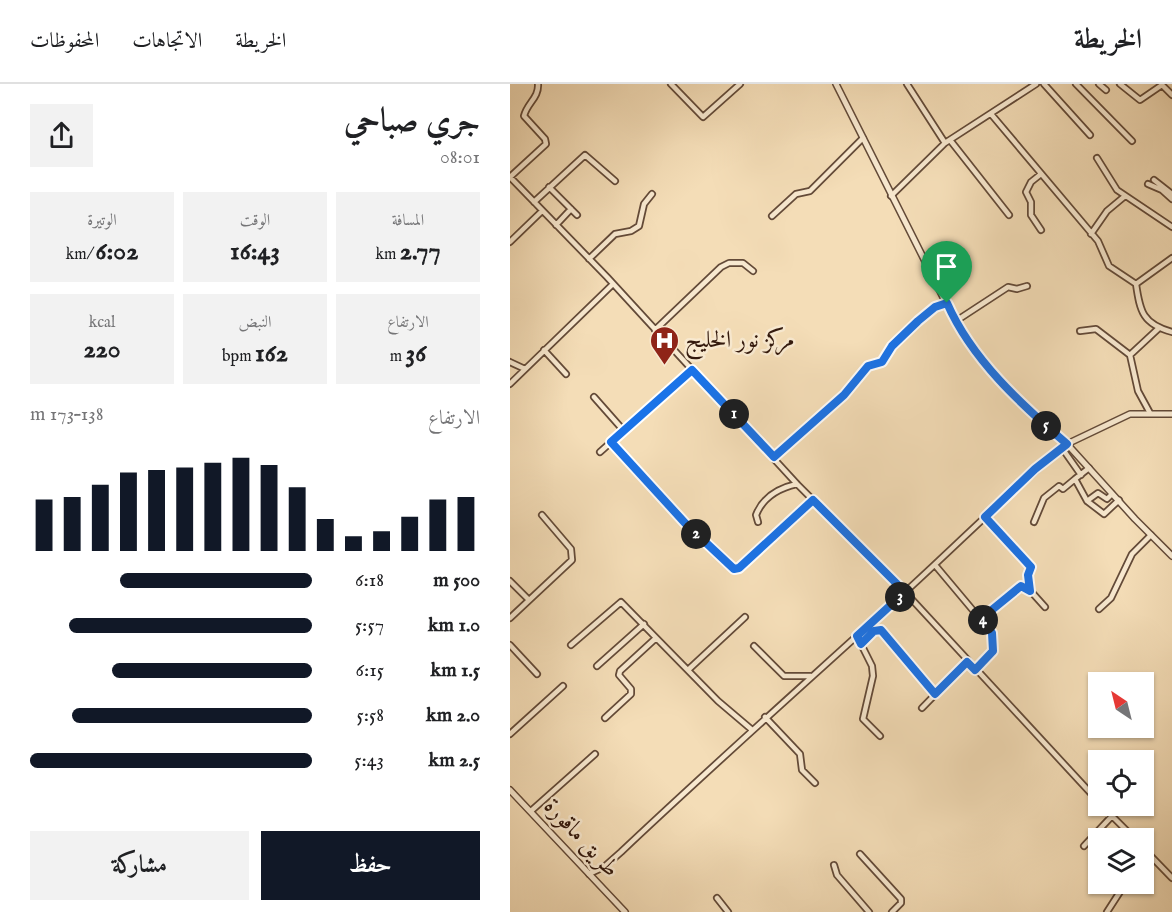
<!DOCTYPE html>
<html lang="ar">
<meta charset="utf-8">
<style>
body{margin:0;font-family:"IM FELL English",Amiri,serif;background:#f2f2f2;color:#202124;direction:rtl;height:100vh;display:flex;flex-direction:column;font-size:22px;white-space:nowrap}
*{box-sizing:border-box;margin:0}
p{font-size:20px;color:#757577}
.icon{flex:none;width:33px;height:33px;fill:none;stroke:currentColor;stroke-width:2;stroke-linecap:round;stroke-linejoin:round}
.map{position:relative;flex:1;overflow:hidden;direction:ltr}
.sheet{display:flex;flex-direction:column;background:#fff;width:510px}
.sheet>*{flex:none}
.needle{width:39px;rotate:325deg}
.tools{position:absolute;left:578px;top:588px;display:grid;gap:12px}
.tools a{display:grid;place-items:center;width:66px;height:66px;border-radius:0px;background:#fff;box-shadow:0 2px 4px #0004;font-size:30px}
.pin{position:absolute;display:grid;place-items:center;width:51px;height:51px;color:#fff;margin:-62px -26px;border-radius:50% 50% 50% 0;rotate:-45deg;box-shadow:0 0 6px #0007}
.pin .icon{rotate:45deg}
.km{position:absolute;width:30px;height:30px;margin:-15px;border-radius:50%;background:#222;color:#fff;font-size:16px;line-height:30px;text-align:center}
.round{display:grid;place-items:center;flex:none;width:63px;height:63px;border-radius:0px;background:#f2f2f2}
.headline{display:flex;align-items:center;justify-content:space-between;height:102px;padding:0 30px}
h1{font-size:33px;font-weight:700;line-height:45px}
.stats{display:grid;grid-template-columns:repeat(3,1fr);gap:9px;height:102px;padding:6px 30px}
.stats div{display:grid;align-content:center;border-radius:0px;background:#f2f2f2;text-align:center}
.stats b{font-size:26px;font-weight:700}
.stats small{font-size:16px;font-weight:400}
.stats p{font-size:16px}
.chart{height:168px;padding:12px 30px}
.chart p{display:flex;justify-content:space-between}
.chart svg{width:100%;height:108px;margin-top:6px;stroke:#111827;stroke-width:6}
.button{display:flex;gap:12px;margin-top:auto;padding:12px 30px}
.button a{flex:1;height:69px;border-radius:0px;background:#111827;color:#fff;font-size:24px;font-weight:700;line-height:69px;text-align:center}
.button a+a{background:#f2f2f2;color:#202124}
ul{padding:0 30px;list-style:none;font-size:20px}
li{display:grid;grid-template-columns:96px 72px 1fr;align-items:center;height:45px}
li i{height:15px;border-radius:8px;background:#111827}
header{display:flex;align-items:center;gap:36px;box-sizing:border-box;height:84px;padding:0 30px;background:#fff;border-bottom:2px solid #e0e0e0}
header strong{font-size:28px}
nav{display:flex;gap:33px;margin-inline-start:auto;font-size:21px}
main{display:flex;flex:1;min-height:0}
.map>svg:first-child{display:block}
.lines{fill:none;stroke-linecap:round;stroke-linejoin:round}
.minor-casing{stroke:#634a38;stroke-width:8}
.tertiary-casing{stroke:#634a38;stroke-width:8}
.minor{stroke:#f8e9d0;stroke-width:4.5}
.tertiary{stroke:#f8e9d0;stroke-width:5}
.route-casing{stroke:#fff;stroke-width:12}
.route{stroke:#1a73e8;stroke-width:8}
.labels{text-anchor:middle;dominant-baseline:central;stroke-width:5;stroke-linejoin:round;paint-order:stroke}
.poi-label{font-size:24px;fill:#33190d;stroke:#f8e9d0;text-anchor:start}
.street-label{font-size:24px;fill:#33190d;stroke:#f8e9d0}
</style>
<header>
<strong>الخريطة</strong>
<nav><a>الخريطة</a><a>الاتجاهات</a><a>المحفوظات</a></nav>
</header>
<main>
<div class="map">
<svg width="662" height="828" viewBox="0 0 662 828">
<rect width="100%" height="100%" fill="#f4ddb7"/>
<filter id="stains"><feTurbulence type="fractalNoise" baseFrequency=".00333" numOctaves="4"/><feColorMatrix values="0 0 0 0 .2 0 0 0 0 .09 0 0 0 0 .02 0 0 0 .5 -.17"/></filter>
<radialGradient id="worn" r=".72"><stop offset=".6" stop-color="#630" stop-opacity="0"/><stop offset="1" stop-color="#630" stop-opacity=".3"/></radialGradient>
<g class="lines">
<defs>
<path id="minor" d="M161,0L193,33L230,0
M397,0L435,59
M534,0L580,51
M566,0L622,57
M589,0L596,6
M610,0L630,16L652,1L662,11
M481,30L588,157L599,182L626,200L662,174
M440,56L499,131
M587,74L607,106L662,143
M531,90L521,98L516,108L521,118V131L531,146
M0,93L97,193L287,400L395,508L588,717
M0,93L36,60L35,55L14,32C17,19 29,14 28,0
M644,96L662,110
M638,100L652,106L662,115
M39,103L67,131
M381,112L435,59L526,0
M24,118L75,71L105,97
M262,132L286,110L300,107L353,54
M46,141L61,125
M581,150L597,127L615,112
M0,158L32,127
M79,175L105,150L121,147L129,142L134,120L142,110
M626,200C630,228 633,240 662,248
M446,237L498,203L507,205L517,202
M145,246L211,183L219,179H233L243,187
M570,247L586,245L620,271
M34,266L56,290
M0,278L15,285
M0,300L103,200
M84,313L114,347
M640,329L628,307L620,271L649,244
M101,359L175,439L224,485L229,484L303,416
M552,364L571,391
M90,368L182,286
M264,373L334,311L358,282L372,278L382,262L408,237L425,223L437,219
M602,410L597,415L588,409L577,417L594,430L609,416
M577,417L565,395L579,384
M475,433L521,483L518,491L520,507
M248,438L246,431C253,413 269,404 287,400
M524,438L534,414L549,402L553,405L565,395
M425,481L482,549L483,567L465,586
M0,497L19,516
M589,525L601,514L622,470L641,451
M0,534L62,476L61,465L32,431
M472,534L511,502L517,503L535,523
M347,552L362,582L363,592L353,635L370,652
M351,560L364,547L371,546L425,611
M0,561L27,590
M61,561L111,518L208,617L241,645
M244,562L274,592H301
M87,582L134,540
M178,586L235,533
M412,624L457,578
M255,633L290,670L292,686L305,699
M95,634L121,610V605L109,591L110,587L146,554
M0,650L53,602
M592,722L624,754
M21,727L85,670
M574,762L602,732
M633,764L662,794
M350,770L391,815V819L382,828
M633,780L641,772
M324,781L327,791L359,828
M79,790L94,783L111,768C204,680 299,596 393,510C448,460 500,407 557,360
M207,814L218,828
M597,828L615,800"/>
<path id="tertiary" d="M326,0L441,229L471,275L515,323L557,360L625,435L662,472
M557,360L620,330H662
M0,706L115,828"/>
</defs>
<use href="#minor" class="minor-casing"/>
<use href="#tertiary" class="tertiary-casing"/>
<use href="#minor" class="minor"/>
<use href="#tertiary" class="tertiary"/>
</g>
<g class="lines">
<defs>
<path id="route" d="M437,219C462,276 511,320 557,360L525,385L475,433L521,483L518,491L520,507L511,502L472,534L482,549L483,567L465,586L457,578L425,610L371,546L364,547L351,560L347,552L395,508L303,416L229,484L224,485L175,439L101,358L182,286L264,373L334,311L358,282L372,278L382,262L408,237L425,223Z"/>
</defs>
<use href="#route" class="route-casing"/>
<use href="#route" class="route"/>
</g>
<defs>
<symbol id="hospital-pin" viewBox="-11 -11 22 30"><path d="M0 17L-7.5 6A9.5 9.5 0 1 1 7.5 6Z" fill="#8f2418" stroke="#f8e9d0"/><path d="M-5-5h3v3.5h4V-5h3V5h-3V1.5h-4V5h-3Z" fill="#fff"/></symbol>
</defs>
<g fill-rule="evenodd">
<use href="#hospital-pin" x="138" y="240" width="33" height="45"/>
</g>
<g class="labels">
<g class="poi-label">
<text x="175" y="256">مركز نور الخليج</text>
</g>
<g class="street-label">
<text transform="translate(71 754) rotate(47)">طريق ماقورة</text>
</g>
</g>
<rect width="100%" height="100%" filter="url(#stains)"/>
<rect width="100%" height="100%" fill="url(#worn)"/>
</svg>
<div class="tools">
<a><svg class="needle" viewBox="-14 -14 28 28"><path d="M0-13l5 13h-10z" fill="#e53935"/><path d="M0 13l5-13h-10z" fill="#757577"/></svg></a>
<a><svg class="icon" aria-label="locate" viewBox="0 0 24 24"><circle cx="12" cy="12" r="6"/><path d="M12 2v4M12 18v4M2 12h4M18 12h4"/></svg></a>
<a><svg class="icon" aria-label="layers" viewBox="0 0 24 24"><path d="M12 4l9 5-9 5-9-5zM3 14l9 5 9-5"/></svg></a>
</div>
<div class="pin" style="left:437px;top:219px;background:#1e9e55"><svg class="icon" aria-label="arrive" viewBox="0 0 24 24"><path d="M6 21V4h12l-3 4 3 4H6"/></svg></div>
<b class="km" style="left:224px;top:330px">1</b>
<b class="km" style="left:186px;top:450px">2</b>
<b class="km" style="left:390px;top:513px">3</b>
<b class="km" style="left:473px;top:536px">4</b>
<b class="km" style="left:536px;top:342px">5</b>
</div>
<section class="sheet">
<div class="headline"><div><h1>جري صباحي</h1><p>08:01</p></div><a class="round"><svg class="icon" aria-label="share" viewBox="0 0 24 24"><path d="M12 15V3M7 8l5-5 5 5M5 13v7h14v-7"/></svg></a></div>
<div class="stats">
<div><p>المسافة</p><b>2.77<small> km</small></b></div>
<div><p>الوقت</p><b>16:43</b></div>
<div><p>الوتيرة</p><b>6:02<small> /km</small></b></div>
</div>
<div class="stats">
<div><p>الارتفاع</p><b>36<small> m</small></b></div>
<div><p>النبض</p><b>162<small> bpm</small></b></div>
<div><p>kcal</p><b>220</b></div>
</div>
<div class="chart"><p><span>الارتفاع</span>138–173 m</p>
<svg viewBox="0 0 160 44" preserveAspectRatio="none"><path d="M5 44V23M15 44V22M25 44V17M35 44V12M45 44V11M55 44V10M65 44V8M75 44V6M85 44V9M95 44V18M105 44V31M115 44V38M125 44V36M135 44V30M145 44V23M155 44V22"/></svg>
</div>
<ul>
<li><b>500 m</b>6:18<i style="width:68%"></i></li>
<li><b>1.0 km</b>5:57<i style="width:86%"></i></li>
<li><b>1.5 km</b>6:15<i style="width:71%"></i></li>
<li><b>2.0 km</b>5:58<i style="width:85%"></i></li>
<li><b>2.5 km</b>5:43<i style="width:100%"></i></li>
</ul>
<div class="button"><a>حفظ</a><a>مشاركة</a></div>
</section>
</main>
